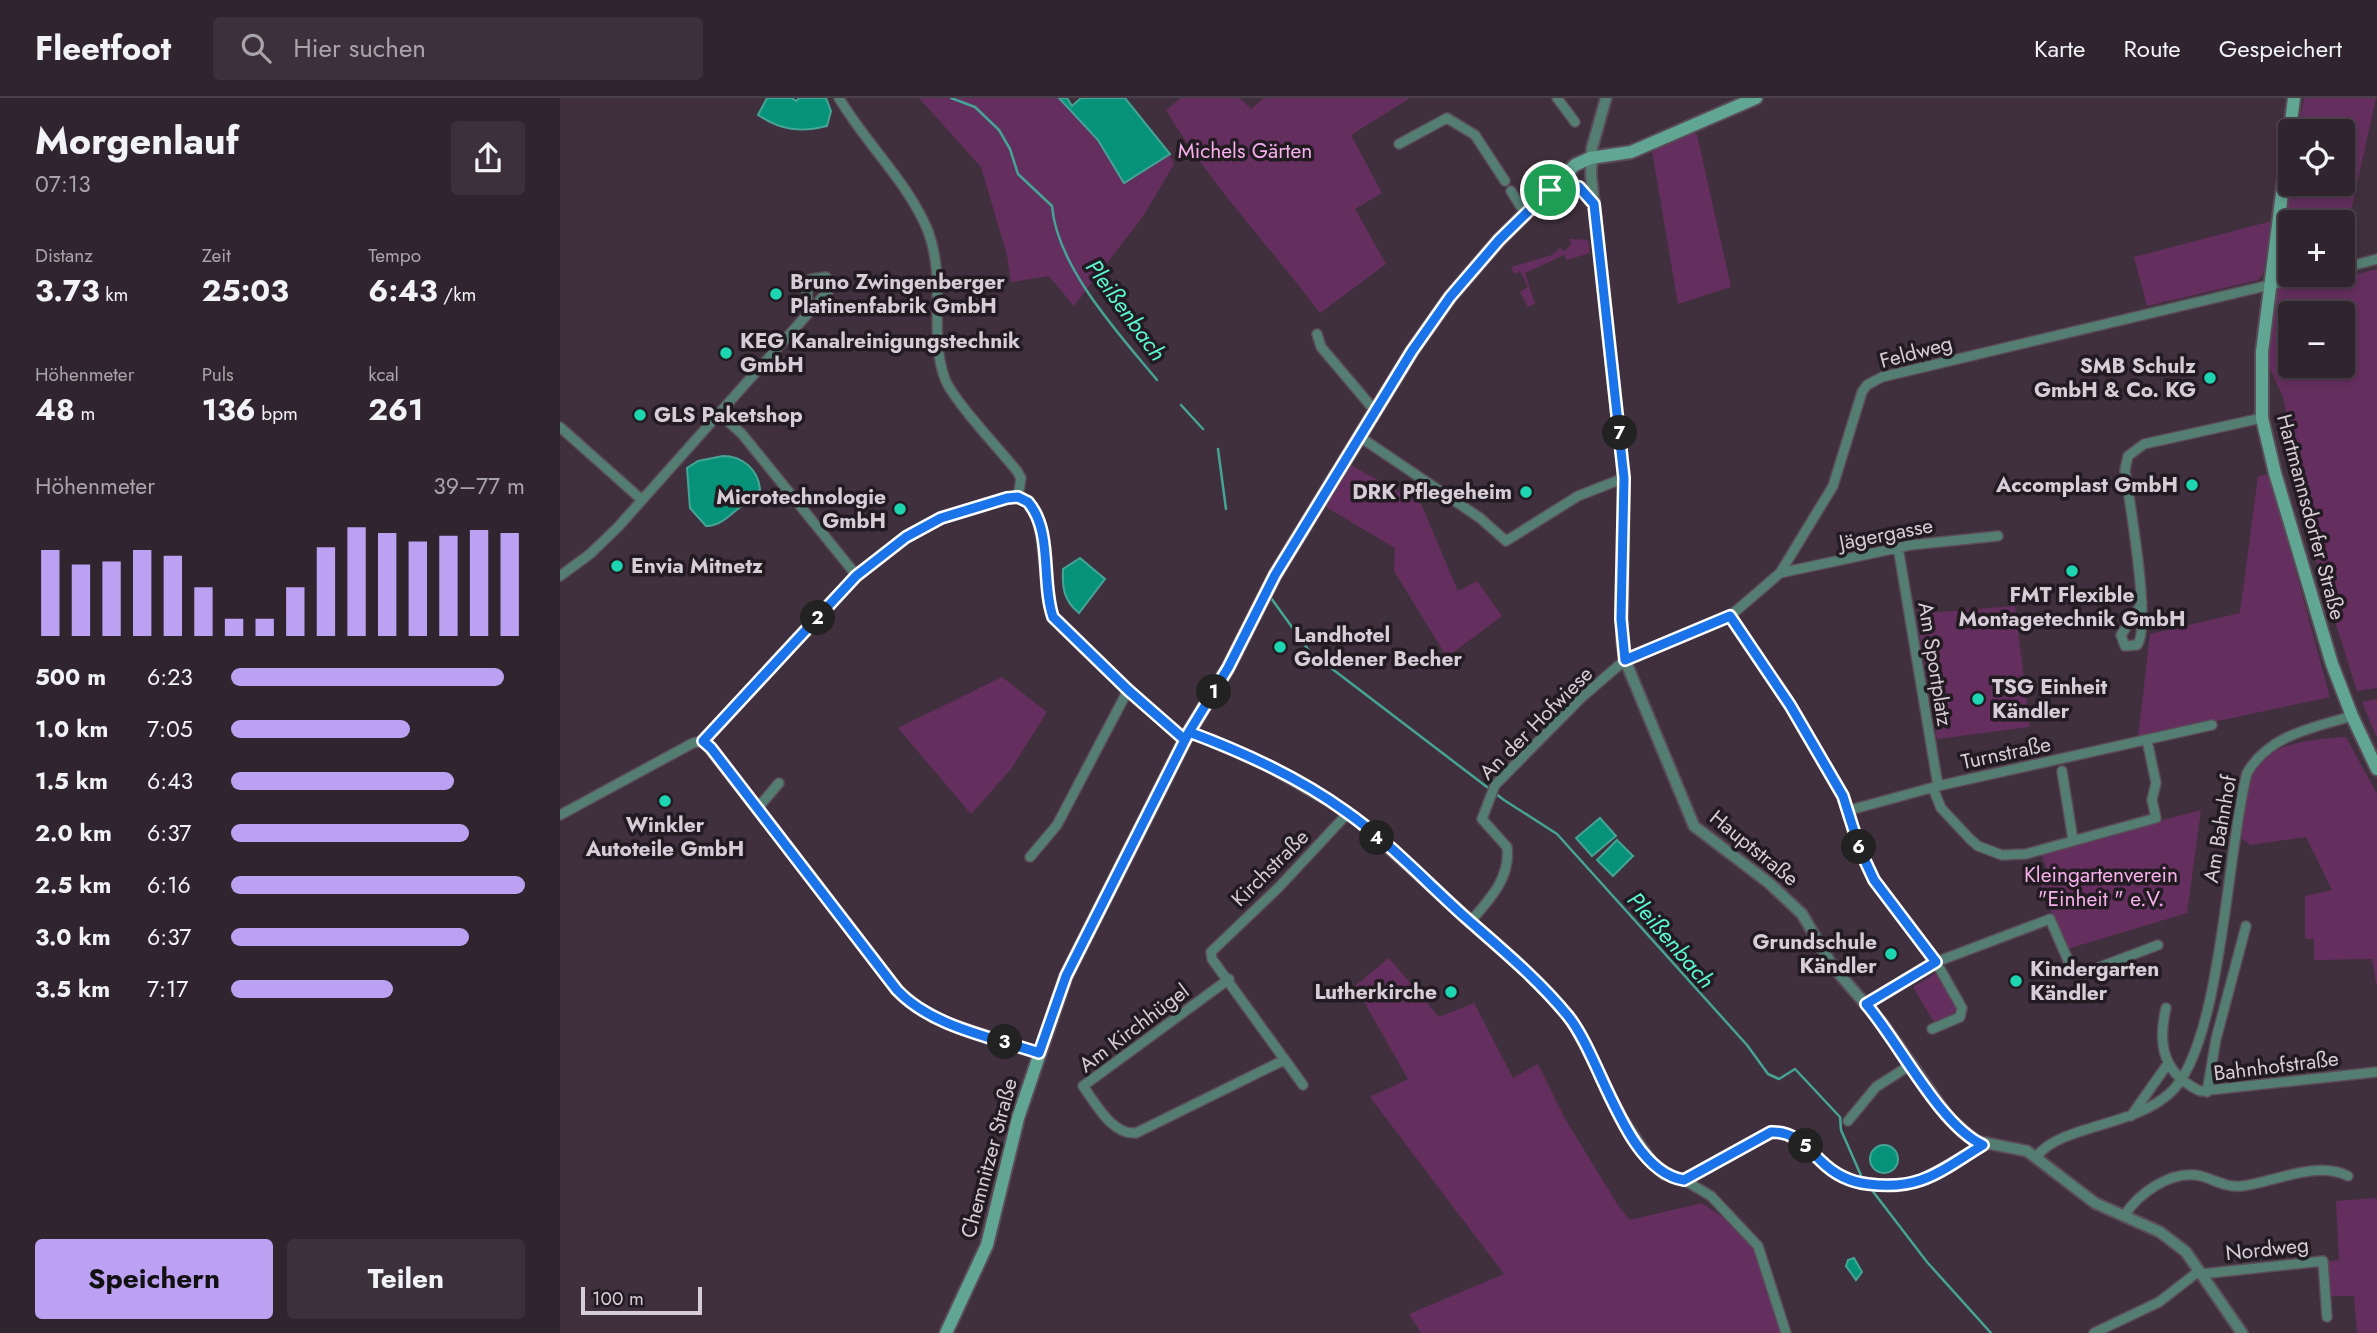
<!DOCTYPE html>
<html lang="de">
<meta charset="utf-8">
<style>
body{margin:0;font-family:Jost,sans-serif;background:#3c303a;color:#f1f3f6;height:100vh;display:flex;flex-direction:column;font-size:26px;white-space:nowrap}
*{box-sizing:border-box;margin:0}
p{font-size:23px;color:#a8a4aa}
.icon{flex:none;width:38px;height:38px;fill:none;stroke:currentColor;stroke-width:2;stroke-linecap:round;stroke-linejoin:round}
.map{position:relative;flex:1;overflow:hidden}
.sheet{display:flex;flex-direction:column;background:#30242e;width:560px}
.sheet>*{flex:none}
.buttons{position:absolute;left:1718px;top:21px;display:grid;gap:14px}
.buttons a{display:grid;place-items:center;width:77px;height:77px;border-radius:7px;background:#30242e;box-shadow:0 4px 10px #0003,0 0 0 2px #4b414a;font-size:35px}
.scale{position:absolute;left:21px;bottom:18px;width:121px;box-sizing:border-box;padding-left:7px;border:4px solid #d7cdd6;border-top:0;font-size:19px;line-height:24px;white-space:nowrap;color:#d7cdd6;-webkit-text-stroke:5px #221b21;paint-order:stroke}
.pin{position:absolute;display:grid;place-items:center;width:60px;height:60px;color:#fff;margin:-30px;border:4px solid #fff;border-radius:50%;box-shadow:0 2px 7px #0007}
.km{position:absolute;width:35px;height:35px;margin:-18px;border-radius:50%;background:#222;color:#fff;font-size:19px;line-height:35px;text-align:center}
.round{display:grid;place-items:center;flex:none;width:74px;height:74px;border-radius:7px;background:#3c303a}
.headline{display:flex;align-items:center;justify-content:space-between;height:119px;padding:0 35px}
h1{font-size:38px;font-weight:700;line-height:52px}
.metrics{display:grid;grid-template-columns:repeat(3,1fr);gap:10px;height:119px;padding:7px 35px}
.metrics div{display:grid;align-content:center}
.metrics b{font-size:30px;font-weight:700}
.metrics small{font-size:19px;font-weight:400}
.metrics p{font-size:19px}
.chart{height:196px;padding:14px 35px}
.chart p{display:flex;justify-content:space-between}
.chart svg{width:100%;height:126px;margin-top:7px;stroke:#bca0f2;stroke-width:6}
.action{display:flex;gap:14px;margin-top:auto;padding:14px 35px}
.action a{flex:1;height:80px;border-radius:7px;background:#bca0f2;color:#111;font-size:28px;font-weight:700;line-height:80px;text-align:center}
.action a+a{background:#3c303a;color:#f1f3f6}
ul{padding:0 35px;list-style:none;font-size:23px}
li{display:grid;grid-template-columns:112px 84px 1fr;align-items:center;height:52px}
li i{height:18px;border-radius:9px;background:#bca0f2}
header{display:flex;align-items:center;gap:42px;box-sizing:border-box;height:98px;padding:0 35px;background:#30242e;border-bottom:2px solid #4b414a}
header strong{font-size:33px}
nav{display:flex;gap:38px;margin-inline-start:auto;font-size:24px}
.search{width:490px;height:63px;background:#3c303a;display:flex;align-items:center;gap:18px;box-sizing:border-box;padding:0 24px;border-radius:7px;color:#a8a4aa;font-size:26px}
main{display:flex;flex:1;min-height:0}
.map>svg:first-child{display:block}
.green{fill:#642f5e;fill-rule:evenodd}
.water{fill:#069379;stroke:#45a495;stroke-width:2}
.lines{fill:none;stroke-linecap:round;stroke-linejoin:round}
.stream{stroke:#45a495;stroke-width:2.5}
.minor-casing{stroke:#5b4c59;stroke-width:12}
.tertiary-casing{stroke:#5b4c59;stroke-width:14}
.secondary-casing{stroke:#5b4c59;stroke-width:16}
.minor{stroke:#547e72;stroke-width:9}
.tertiary{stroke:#547e72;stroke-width:10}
.secondary{stroke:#61a693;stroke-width:12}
.route-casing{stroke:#fff;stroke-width:14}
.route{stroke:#1a73e8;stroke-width:9}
.poi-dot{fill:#1ed5b1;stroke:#221b21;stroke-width:2.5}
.labels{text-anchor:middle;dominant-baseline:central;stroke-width:7;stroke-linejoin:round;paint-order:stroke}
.park-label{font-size:21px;fill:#f7b0ec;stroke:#221b21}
.poi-label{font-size:21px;font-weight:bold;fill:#d7cdd6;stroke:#221b21;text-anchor:start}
.street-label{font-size:21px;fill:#d7cdd6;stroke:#221b21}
.water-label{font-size:23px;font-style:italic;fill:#5bf7d2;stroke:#221b21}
</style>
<header>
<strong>Fleetfoot</strong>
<div class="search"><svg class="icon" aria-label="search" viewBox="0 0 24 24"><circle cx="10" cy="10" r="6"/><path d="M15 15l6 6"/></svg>Hier suchen</div>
<nav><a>Karte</a><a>Route</a><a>Gespeichert</a></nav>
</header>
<main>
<section class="sheet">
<div class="headline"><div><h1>Morgenlauf</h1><p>07:13</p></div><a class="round"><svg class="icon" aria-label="share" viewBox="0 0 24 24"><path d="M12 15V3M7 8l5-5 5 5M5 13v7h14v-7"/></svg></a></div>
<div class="metrics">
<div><p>Distanz</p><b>3.73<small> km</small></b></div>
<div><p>Zeit</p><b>25:03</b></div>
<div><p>Tempo</p><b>6:43<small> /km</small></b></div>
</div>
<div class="metrics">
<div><p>Höhenmeter</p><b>48<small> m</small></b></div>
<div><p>Puls</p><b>136<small> bpm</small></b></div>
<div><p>kcal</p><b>261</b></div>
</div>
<div class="chart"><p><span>Höhenmeter</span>39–77 m</p>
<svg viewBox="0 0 160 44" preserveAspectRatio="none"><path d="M5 44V14M15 44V19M25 44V18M35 44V14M45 44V16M55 44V27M65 44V38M75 44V38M85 44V27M95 44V13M105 44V6M115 44V8M125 44V11M135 44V9M145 44V7M155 44V8"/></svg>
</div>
<ul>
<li><b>500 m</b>6:23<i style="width:93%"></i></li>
<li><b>1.0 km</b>7:05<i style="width:61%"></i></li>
<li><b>1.5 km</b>6:43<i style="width:76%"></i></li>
<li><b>2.0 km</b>6:37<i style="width:81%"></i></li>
<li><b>2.5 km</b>6:16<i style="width:100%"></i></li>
<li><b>3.0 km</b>6:37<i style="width:81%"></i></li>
<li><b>3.5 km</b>7:17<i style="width:55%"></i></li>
</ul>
<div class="action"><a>Speichern</a><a>Teilen</a></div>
</section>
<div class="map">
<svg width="1817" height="1235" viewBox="0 0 1817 1235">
<rect width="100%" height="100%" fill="#40303d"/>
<path class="green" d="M359,0H499L538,42L564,85L610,56L614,66L584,117L514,208L489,178L451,184L447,157L421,69Z
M621,0H680L691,11L704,0H850L791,37L822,95L795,111L826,166L760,215C708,146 650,86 606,12Z
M1744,0H1816L1783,149V124H1731V177L1719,179L1731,84L1783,86V33H1737Z
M1133,34L1137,37L1171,189L1118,206L1092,53Z
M1712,123L1703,176L1698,182L1587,208L1574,159Z
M1010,141L1028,142L1030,155L1007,162L1004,157L965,175L975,206L968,209L960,194L968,189L960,173L954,176L951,169L992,157L1000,150L1004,153L1011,147Z
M1817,171V590L1797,593L1755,460L1723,299L1706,262L1717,190L1750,183L1760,186ZM1731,215H1783V268H1731Z
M785,364L861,406L898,493L917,483L942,518L887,559L834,473L835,450L759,405Z
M1709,376L1770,599L1578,640L1590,536L1680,515L1698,378Z
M1455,508L1470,629L1377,641L1356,516Z
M442,579L487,614L451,671L411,716L338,630Z
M1817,601V640L1802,604Z
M1786,639L1817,696V889L1812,861L1754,862V841H1745V798L1772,792L1746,739L1690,747L1679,738C1682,721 1683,700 1688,684C1702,643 1750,642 1786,639Z
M1641,712L1627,815L1507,851L1476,776L1487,772L1481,754Z
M829,860L879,919L914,905L953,980L978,966L1004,1019L1059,1109L1070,1122L1142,1105L1183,1133L1195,1153L1221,1235H861L849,1216L944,1176L810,999L848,981L795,888Z
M1379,873L1400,911L1375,926L1353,889Z
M1817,1100V1235H1797L1794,1198H1770L1768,1163L1779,1162L1776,1103Z"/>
<path class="water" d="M207,0H232L236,3L239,0H266L271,13L267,28C240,35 221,32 198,17Z
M499,0H507L512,8L521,0H565L610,56L564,85L538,42Z
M163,358C182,358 198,371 200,391L197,398C179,405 165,429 146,428L130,410L127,370L138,363Z
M520,460L545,481L519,515C504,503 502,490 503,471Z
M1040,720L1056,738L1032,758L1016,740Z
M1057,742L1073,758L1053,778L1037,762Z
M1310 1061a14 14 0 1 1 28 0a14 14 0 1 1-28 0Z
M1294,1160L1302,1174L1296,1182L1286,1168L1288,1162Z"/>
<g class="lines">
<path class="stream" d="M391,0L415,9L439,32L450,51L458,76L492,108C497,169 559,236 597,282
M621,307L643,331
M658,351L666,411
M711,500L750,554L944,702L997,736L1187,947L1208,976L1219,981L1235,971L1280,1019L1281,1032L1303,1082
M1308,1087L1367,1164L1431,1235"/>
<defs>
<path id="minor" d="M279,0C306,46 348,84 368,133C387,183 368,236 385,281C393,302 441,353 457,373L461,380L458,399
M997,0L1015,24
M839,46L887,20L915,37L945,83
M951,93L965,115
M1783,170L1817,161
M757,236L761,249L816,314
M160,316L182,336L297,478
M0,329L82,402
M800,339L920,420L946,443L1018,398L1064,380
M1338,449L1378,688
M1220,475L1351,447L1438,438
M0,478L30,456L58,429L269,192L266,179L251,181L247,195L249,215
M1582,505L1561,537L1565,548L1577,547C1592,530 1569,401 1565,372L1568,358L1584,346L1702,320
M1170,518L1230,607L1283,698L1300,752L1314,782L1376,864L1402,910L1400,919L1372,931
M629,634L707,668L788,715L967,875L1009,919L1063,1021L1094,1066L1104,1077L1124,1082L1151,1098L1198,1148L1226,1235
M143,643L346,902L387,924L479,955
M1502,673L1513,742
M1373,690L1381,710L1410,741L1418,748L1442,757L1466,756L1596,720L1592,702L1596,685L1587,642
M197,711L219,685
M1290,712L1378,688L1652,627
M0,717L133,645L143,643L297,478L347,439L381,420L452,399L468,404L476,416L481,437L488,503L493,519L568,592L625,642
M470,759L497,727L568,592
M910,824C929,802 951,780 947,749L922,721L935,687L1022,599L1065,562L1170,518L1220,475L1273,388L1302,294L1307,287L1322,279L1752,177
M669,881L523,988C536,1006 552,1037 576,1035L724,962
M1306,907L1376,864L1490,821L1511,869L1524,875L1598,847
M1606,910C1597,948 1604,976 1640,993L1817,974
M743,987L652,861L651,854L719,789L788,715
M1647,994L1656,941L1686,828
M1571,1018L1607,967
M1288,1023L1316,989L1352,966
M1477,1058C1501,1027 1573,1029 1610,995C1662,948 1667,749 1687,675C1709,637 1752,630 1792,618
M1124,1082L1211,1034L1229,1036L1270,1072L1296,1084L1335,1089L1360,1083L1423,1047
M1564,1118C1578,1096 1611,1071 1641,1078C1655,1082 1667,1090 1682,1088C1715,1084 1756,1062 1788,1078
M1641,1176L1763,1163L1767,1219
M1534,1235L1599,1204L1639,1173"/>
<path id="tertiary" d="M1046,0L1032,50L1031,77L1064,380L1062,544L1065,562L1134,728L1209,785L1242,816L1273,869L1323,926L1389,1020L1416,1043L1467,1053L1535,1105L1600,1134L1626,1154L1682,1235
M990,92L1012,87L1023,93L1032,104"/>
<path id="secondary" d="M1734,0L1702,254V320L1715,375L1772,566L1792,618L1817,671
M386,1235L427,1147L458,1020L506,878L629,634L668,570L715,477L852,253L890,199L939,142L1015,67L1030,60L1071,54L1196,0"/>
</defs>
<use href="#minor" class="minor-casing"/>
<use href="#tertiary" class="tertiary-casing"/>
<use href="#secondary" class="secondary-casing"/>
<use href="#minor" class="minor"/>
<use href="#tertiary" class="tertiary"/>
<use href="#secondary" class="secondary"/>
</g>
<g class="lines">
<defs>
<path id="route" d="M990,92L939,142L890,199L852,253L715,477L668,570L629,634L625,642L568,592L493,519C481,484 493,433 468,404L458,399L447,400L381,420L346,439L296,478L143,643L151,650L337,892C372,929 432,939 479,955L506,878L629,634C683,654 738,679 785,713C828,743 866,784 905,819C940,850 978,881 1008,918C1042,960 1065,1073 1124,1082L1211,1034C1234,1033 1245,1048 1261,1063C1274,1076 1290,1084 1308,1086C1361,1093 1380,1073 1423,1047C1380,1028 1339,944 1306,906L1376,864L1314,782L1300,752L1283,698L1230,607L1170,518L1065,562L1061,521L1064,380L1034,106L1019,89L1006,87L990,92"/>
</defs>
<use href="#route" class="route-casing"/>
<use href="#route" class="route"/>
</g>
<g class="poi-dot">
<circle cx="216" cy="196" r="7"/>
<circle cx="166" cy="255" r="7"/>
<circle cx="1650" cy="280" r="7"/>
<circle cx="80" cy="317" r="7"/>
<circle cx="1632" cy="387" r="7"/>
<circle cx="966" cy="394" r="7"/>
<circle cx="340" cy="411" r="7"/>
<circle cx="57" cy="468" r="7"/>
<circle cx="1512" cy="473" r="7"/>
<circle cx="720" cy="549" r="7"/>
<circle cx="1418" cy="601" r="7"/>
<circle cx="105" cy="703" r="7"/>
<circle cx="1331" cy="856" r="7"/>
<circle cx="1456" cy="883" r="7"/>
<circle cx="891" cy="894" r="7"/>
</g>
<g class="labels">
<g class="park-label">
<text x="685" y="53">Michels Gärten</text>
<text x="1541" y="777">Kleingartenverein<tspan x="1541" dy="24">"Einheit " e.V.</tspan></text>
</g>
<g class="poi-label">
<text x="230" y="184">Bruno Zwingenberger<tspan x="230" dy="24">Platinenfabrik GmbH</tspan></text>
<text x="180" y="243">KEG Kanalreinigungstechnik<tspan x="180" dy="24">GmbH</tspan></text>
<text x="1636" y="268" text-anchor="end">SMB Schulz<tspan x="1636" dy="24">GmbH &amp; Co. KG</tspan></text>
<text x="94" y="317">GLS Paketshop</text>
<text x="1618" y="387" text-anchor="end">Accomplast GmbH</text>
<text x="952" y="394" text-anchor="end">DRK Pflegeheim</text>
<text x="326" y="399" text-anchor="end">Microtechnologie<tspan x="326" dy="24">GmbH</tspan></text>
<text x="71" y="468">Envia Mitnetz</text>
<text x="1512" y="497" text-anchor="middle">FMT Flexible<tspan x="1512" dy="24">Montagetechnik GmbH</tspan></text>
<text x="734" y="537">Landhotel<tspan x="734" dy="24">Goldener Becher</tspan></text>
<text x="1432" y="589">TSG Einheit<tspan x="1432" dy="24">Kändler</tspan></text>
<text x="105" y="727" text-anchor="middle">Winkler<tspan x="105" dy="24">Autoteile GmbH</tspan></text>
<text x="1317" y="844" text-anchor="end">Grundschule<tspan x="1317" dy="24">Kändler</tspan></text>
<text x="1470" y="871">Kindergarten<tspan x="1470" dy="24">Kändler</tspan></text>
<text x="877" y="894" text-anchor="end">Lutherkirche</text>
</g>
<g class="street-label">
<text transform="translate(1356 254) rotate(-15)">Feldweg</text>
<text transform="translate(1751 419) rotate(75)">Hartmannsdorfer Straße</text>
<text transform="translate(1326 436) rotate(-11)">Jägergasse</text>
<text transform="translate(1375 566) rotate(81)">Am Sportplatz</text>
<text transform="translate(976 625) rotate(-45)">An der Hofwiese</text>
<text transform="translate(1446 655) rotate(-12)">Turnstraße</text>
<text transform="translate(1660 731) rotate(-80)">Am Bahnhof</text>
<text transform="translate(1194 750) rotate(39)">Hauptstraße</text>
<text transform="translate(710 770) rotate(-45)">Kirchstraße</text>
<text transform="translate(574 930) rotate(-37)">Am Kirchhügel</text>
<text transform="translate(1716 968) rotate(-7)">Bahnhofstraße</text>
<text transform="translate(429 1060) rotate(-75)">Chemnitzer Straße</text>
<text transform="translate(1707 1151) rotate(-6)">Nordweg</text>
</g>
<g class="water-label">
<text transform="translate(566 212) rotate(54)">Pleißenbach</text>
<text transform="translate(1111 842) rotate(49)">Pleißenbach</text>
</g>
</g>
</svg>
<div class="buttons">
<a><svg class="icon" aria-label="locate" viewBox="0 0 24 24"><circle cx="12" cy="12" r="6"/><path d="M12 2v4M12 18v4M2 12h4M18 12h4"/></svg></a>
<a>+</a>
<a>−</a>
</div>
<div class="scale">100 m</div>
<div class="pin" style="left:990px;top:92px;background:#1e9e55"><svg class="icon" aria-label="arrive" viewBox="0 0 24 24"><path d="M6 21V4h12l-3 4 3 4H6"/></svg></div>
<b class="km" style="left:654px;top:594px">1</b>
<b class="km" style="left:258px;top:520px">2</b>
<b class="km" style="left:445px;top:944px">3</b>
<b class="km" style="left:817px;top:740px">4</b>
<b class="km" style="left:1246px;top:1048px">5</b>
<b class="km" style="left:1299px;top:749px">6</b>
<b class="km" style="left:1060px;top:335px">7</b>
</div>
</main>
